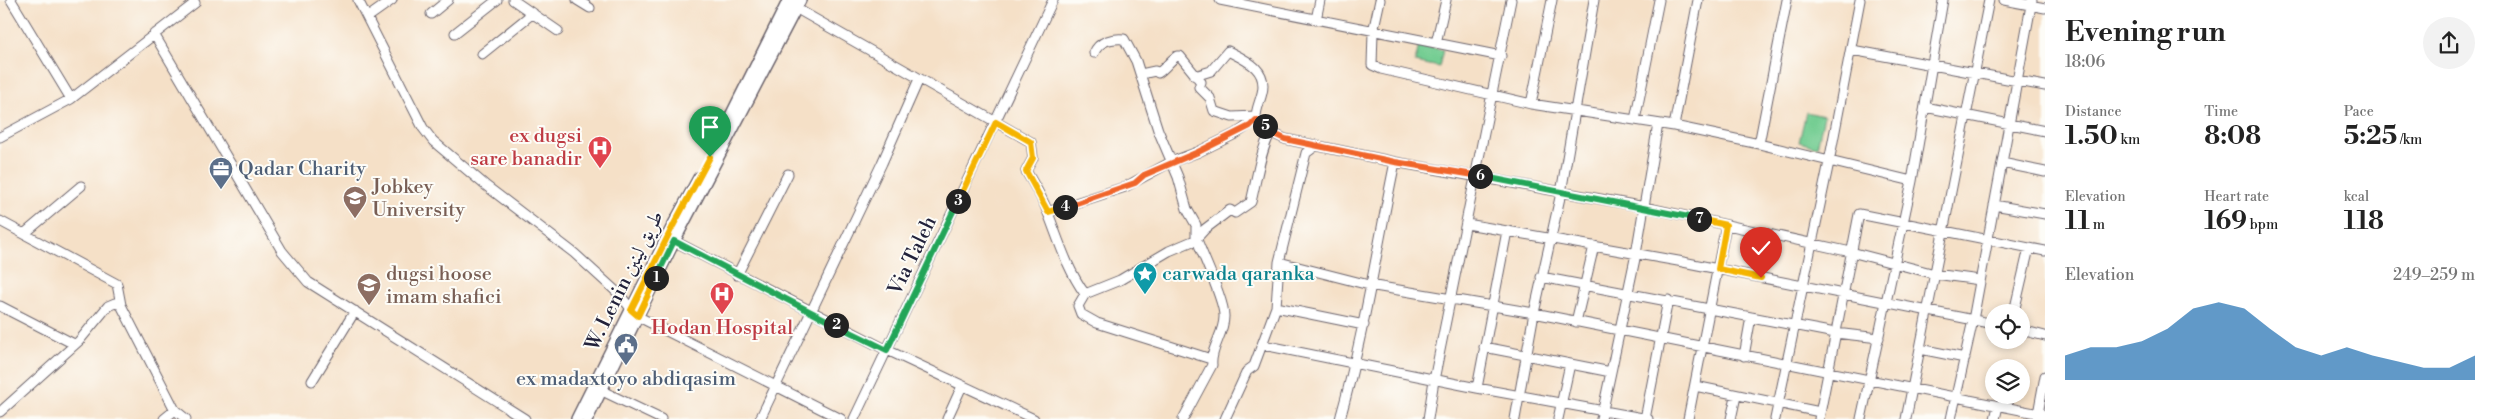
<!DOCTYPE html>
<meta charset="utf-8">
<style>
body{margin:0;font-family:"Libre Bodoni",Amiri,serif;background:#f2f2f2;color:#222;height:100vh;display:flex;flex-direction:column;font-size:19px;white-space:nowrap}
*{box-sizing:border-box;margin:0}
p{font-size:16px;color:#767676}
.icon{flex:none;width:28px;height:28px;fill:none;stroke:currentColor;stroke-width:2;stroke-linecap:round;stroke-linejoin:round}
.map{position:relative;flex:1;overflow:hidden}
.drawer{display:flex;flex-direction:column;background:#fff;width:450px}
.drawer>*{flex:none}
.controls{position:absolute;left:1985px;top:304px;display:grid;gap:10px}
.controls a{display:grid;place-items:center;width:45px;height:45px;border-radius:50%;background:#fff;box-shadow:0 2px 8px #0003;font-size:25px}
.pin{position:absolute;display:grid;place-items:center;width:42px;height:42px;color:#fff;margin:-51px -21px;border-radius:50% 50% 50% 0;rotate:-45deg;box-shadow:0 0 5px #0007}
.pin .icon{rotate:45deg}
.km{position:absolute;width:25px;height:25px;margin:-12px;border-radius:50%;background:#222;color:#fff;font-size:14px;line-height:25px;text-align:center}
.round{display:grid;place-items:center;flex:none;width:52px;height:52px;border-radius:26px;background:#f2f2f2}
.overview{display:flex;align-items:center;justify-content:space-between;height:85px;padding:0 20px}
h1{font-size:28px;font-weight:700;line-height:38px}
.stats{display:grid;grid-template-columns:repeat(3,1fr);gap:8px;height:85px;padding:5px 20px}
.stats div{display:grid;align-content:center}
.stats b{font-size:25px;font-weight:700}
.stats small{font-size:14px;font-weight:400}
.stats p{font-size:14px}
.chart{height:140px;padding:10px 20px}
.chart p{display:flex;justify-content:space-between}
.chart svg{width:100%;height:90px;margin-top:5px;fill:#1f6fb2;opacity:.7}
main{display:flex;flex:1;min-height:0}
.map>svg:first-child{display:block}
.green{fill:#74cd93;stroke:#4b7867}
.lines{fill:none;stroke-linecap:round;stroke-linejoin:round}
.minor-casing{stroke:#6c646c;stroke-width:11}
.major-casing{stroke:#6c646c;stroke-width:14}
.minor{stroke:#fff;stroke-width:9}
.major{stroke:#fff;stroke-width:11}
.split-1-casing{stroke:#fff;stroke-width:10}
.split-2-casing{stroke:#fff;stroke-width:10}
.split-3-casing{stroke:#fff;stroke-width:10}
.split-4-casing{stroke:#fff;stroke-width:10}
.split-5-casing{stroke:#fff;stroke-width:10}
.split-6-casing{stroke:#fff;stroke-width:10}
.split-7-casing{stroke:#fff;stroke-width:10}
.split-8-casing{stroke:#fff;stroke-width:10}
.split-1{stroke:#f5b400;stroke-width:6}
.split-2{stroke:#22a559;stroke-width:6}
.split-3{stroke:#22a559;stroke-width:6}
.split-4{stroke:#f5b400;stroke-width:6}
.split-5{stroke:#f0652b;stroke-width:6}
.split-6{stroke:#f0652b;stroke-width:6}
.split-7{stroke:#22a559;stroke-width:6}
.split-8{stroke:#f5b400;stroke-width:6}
.labels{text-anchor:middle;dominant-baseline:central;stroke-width:4;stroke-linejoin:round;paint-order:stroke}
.health-label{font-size:20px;fill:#be3a42;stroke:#fdfcf7;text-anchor:end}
.service-label{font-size:20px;fill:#4e5e75;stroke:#fdfcf7;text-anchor:start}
.education-label{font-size:20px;fill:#785e54;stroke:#fdfcf7;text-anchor:start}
.street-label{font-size:20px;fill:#22223b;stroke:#fdfcf7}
.culture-label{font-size:20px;fill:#0d838f;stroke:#fdfcf7;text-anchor:start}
</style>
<main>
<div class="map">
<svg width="2045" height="419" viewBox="0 0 2045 419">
<rect width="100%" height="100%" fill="#fdfcf7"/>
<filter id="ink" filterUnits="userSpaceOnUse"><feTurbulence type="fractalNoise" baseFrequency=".02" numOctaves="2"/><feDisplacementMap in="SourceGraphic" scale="10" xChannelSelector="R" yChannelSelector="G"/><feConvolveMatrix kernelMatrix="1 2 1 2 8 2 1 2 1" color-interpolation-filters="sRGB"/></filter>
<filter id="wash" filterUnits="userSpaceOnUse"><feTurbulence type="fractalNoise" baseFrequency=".0096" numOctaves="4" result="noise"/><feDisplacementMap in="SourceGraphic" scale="20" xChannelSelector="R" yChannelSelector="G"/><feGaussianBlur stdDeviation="1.12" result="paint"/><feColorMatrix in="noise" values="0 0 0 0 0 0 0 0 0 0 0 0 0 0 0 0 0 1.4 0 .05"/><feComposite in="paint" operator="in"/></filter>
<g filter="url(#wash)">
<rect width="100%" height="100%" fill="#f5e0c7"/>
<path class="green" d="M1419,45L1443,50L1439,67L1415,62Z
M1806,112L1824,116L1817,147L1799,142Z"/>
</g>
<g filter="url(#ink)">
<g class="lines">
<defs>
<path id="minor" d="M358,0L423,128L433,141L485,185L574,253L619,294L637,316L841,419
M513,0L558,31
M577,0L590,8
M1220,0L1501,56
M1380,0L1373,32L1372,65L1381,69L1531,104L1674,126L1759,144L1787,0
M2004,0L2045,8
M792,6L1031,142L1033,158L1026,171C1034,185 1043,198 1048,213C1059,241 1067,269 1085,294L1120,280L1169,251L1195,240L1205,229L1230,210L1235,213L1251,202C1256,182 1261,148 1271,132
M431,14L448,0
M368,17L392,0
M1316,20L1320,0
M455,33L497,0
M154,34L282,251L308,282L525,419
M1436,43L1446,0
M1852,50L2045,86
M1094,53C1099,41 1112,38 1124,39L1136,61L1158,130L1178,177L1187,209L1196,225V237C1202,255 1225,301 1224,317C1224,334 1210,349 1212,365L1183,419
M482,54L533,13
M1141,74L1155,71L1158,73C1166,68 1169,61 1177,56H1180L1201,82L1199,87L1210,98L1214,111L1232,117L1256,116
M1195,76L1211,71L1228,51C1246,60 1268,69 1262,93C1260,102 1255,111 1256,120L1272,133L1285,139L1395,162L1645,207L1851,252L1935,274L1980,280
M71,99L195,3L193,0
M1531,104L1552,0
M1925,107L2045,131
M1635,120L1659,0
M1674,126L1698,0
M0,137L71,99L11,0
M1759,144L1912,181
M2002,163L2045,172
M1994,205L2045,214
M1048,212L1125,187L1171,162L1198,152L1237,133L1256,120
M0,221L117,284L121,305
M1467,224L1678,261L1994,324
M24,234L81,186
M674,241L887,350L1034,419
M1279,262L1369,285L1534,313L2045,415
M737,275L788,174
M1541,277L1835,333L1879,338
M1085,294L1078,306L1081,314L1097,323L1211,359
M0,306L74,344
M1276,307L1364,325
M2014,312L2029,248
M1576,322L1594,246
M2021,330L2045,336
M1263,345L1477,388L1648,419
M1484,347L1611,372
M1920,349L1965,358
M1744,356L1751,317
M312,381L355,311
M1695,386L1820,412
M596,388L661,419
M1477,388L1507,231
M0,412L79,341L108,306L115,303L121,305L175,410L186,419
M164,419L175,410
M760,419L882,163L919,79
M854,419L1053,0
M947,419L962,386
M1225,419L1247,371L1254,366L1276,307L1279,262L1306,153L1317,145
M1340,419C1364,334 1377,248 1395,162
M1428,419L1434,380L1511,0
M1515,419L1534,313L1561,193L1594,0
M1558,419L1570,364
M1601,419L1636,254L1658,124
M1645,419L1668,300
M1688,419L1726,225
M1731,419L1736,396
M1775,419L1829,162L1860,0
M1819,419L1859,214L2045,251
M1861,419L1912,181L1943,0
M1906,419L1989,0
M1951,419L1973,320L2032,0
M1995,419L1998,406
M2037,419L2045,376"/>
<path id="major" d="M724,130L789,0
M577,419L673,226L699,178
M587,419L674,241L800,0"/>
</defs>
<use href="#minor" class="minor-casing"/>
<use href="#major" class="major-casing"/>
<use href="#minor" class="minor"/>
<use href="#major" class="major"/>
</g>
</g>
<g class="lines" filter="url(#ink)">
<defs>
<path id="split-1" d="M656,278L638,316L631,310L673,226L710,157"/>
<path id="split-2" d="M656,278L674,241L836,325"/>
<path id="split-3" d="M836,325L887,350L958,201"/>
<path id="split-4" d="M958,201L996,122L1031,142L1033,158L1026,171L1048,212L1065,207"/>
<path id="split-5" d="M1065,207L1135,183L1144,175L1198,152L1250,126L1256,120L1265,126"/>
<path id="split-6" d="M1265,126L1272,133L1285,139L1395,162L1480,176"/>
<path id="split-7" d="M1480,176L1699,219"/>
<path id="split-8" d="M1699,219L1726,225L1718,269L1761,278"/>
</defs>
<use href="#split-1" class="split-1-casing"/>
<use href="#split-2" class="split-2-casing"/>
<use href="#split-3" class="split-3-casing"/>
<use href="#split-4" class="split-4-casing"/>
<use href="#split-5" class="split-5-casing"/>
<use href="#split-6" class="split-6-casing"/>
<use href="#split-7" class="split-7-casing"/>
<use href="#split-8" class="split-8-casing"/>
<use href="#split-1" class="split-1"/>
<use href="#split-2" class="split-2"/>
<use href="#split-3" class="split-3"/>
<use href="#split-4" class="split-4"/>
<use href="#split-5" class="split-5"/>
<use href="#split-6" class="split-6"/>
<use href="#split-7" class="split-7"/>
<use href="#split-8" class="split-8"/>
</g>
<defs>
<symbol id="hospital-pin" viewBox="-11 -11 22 30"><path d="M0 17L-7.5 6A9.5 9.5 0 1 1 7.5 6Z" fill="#e0444e" stroke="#fdfcf7"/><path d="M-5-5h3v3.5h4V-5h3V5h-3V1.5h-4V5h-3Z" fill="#fff"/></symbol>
<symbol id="office-pin" viewBox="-11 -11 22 30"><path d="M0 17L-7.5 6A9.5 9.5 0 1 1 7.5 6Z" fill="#5c6f8a" stroke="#fdfcf7"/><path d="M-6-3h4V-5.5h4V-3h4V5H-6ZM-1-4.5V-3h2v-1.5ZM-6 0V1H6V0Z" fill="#fff"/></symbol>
<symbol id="university-pin" viewBox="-11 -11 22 30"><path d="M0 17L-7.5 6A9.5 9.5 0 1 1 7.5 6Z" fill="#8d6e63" stroke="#fdfcf7"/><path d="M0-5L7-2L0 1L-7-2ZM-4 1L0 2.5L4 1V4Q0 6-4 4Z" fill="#fff"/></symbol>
<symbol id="sight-pin" viewBox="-11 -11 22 30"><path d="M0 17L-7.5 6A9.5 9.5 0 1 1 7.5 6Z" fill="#0f9aa8" stroke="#fdfcf7"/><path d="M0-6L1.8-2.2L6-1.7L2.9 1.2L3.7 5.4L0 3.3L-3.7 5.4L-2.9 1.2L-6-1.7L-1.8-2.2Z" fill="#fff"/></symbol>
<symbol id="school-pin" viewBox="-11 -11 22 30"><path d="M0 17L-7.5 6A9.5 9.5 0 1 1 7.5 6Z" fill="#8d6e63" stroke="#fdfcf7"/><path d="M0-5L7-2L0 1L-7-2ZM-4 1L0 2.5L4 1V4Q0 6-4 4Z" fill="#fff"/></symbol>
<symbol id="civic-pin" viewBox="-11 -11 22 30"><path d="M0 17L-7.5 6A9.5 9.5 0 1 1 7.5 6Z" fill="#5c6f8a" stroke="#fdfcf7"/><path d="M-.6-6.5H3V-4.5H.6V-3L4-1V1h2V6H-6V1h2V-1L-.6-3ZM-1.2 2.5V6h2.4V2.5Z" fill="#fff"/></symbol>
</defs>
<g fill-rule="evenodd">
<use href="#hospital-pin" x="586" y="134" width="28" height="38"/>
<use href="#office-pin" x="207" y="155" width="28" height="38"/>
<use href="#university-pin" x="341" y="184" width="28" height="38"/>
<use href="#sight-pin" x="1131" y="260" width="28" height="38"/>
<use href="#school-pin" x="355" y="271" width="28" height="38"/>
<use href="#hospital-pin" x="708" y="280" width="28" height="38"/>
<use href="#civic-pin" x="612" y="331" width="28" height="38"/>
</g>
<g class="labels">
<g class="health-label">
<text x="582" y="136">ex dugsi<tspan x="582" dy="23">sare banadir</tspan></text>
<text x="722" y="328" text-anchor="middle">Hodan Hospital</text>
</g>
<g class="service-label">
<text x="238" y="169">Qadar Charity</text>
<text x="626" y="379" text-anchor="middle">ex madaxtoyo abdiqasim</text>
</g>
<g class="education-label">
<text x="372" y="187">Jobkey<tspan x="372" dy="23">University</tspan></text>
<text x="386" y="274">dugsi hoose<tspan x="386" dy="23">imam shafici</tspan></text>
</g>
<g class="street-label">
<text transform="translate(913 256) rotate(-64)">Via Taleh</text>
<text transform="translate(625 281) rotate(-64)">W. Lenin طريق لينين</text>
</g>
<g class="culture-label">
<text x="1162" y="274">carwada qaranka</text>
</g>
</g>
</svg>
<div class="controls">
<a><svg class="icon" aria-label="locate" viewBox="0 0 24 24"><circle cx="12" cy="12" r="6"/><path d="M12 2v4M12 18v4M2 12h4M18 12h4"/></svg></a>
<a><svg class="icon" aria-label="layers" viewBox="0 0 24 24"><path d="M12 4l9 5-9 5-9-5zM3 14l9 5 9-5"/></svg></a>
</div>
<div class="pin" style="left:710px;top:157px;background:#1e9e55"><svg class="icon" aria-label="arrive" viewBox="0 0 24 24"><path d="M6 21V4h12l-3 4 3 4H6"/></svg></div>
<div class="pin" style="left:1761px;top:278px;background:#d93025"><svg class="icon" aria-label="check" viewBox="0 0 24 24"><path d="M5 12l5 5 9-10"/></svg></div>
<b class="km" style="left:656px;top:278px">1</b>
<b class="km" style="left:836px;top:325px">2</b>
<b class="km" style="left:958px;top:201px">3</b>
<b class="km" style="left:1065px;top:207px">4</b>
<b class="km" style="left:1265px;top:126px">5</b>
<b class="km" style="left:1480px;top:176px">6</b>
<b class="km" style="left:1699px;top:219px">7</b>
</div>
<section class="drawer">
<div class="overview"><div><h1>Evening run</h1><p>18:06</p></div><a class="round"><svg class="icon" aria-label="share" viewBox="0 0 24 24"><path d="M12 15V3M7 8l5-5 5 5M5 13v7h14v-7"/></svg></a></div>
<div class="stats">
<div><p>Distance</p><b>1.50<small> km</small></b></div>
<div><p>Time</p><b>8:08</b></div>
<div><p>Pace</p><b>5:25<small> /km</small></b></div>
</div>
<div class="stats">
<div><p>Elevation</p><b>11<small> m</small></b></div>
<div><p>Heart rate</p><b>169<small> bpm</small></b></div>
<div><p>kcal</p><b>118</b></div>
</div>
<div class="chart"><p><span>Elevation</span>249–259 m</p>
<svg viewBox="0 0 160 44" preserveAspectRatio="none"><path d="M0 44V32L10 28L20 28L30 25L40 19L50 9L60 6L70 9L80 19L90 28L100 32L110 28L120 32L130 35L140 38L150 38L160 32V44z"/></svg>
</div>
</section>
</main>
